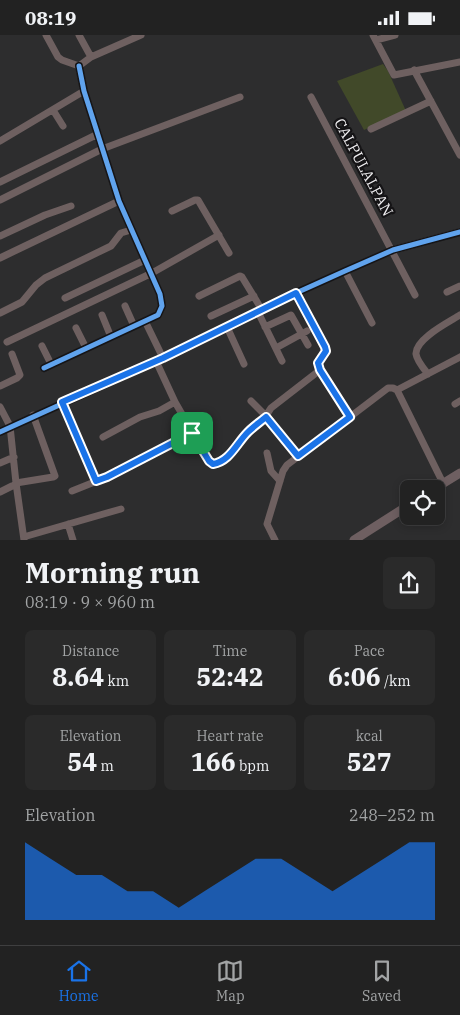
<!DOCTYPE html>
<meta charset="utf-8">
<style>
body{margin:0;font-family:"IBM Plex Serif",serif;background:#2a2a2a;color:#f1f3f6;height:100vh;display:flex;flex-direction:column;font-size:19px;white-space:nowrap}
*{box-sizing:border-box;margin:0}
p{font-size:16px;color:#a2a4a5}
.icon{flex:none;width:28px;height:28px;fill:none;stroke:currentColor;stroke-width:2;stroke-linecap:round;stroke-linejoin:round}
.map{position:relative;height:505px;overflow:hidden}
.drawer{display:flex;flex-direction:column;background:#222;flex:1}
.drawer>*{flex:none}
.controls{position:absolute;left:400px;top:445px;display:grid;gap:10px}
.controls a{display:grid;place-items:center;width:45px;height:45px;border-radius:8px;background:#222;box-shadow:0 2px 8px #0003,0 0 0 1px #3f3f40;font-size:25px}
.pin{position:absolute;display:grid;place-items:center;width:42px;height:42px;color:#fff;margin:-21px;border-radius:10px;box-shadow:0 2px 8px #0006}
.round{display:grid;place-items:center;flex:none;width:52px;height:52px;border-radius:8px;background:#2a2a2a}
.summary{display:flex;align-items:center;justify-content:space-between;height:85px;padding:0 25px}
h1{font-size:28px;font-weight:700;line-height:38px}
.stats{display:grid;grid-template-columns:repeat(3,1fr);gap:8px;height:85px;padding:5px 25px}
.stats div{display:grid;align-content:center;border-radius:8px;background:#2a2a2a;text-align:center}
.stats b{font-size:25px;font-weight:700}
.stats small{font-size:14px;font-weight:400}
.stats p{font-size:14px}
.chart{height:140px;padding:10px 25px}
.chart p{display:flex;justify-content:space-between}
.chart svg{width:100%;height:90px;margin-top:5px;fill:#1a73e8;opacity:.7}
.status{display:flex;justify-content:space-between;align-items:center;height:35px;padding:0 25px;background:#222;direction:ltr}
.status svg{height:14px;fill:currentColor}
.menu{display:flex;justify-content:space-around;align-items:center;height:70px;border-top:1px solid #3f3f40;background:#222;font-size:14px;color:#a2a4a5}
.menu a{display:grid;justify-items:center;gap:2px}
.menu .current{color:#1a73e8}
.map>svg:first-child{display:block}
.green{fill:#414929}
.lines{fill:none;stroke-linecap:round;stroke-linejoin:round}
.minor{stroke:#6e6060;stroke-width:7}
.major{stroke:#6e5f61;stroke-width:9}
.cycleway-casing{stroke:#151416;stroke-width:8}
.cycleway{stroke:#60a3ed;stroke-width:5}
.route-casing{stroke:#fff;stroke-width:10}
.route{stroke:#1a73e8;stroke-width:6}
.labels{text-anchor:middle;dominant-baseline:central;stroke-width:4.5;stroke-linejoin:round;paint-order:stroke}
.street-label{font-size:15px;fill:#f2f1f3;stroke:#151416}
</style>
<div class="status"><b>08:19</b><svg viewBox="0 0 49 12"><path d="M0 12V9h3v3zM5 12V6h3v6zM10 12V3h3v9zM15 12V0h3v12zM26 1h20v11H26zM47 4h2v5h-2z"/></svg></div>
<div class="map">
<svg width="460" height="505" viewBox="0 0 460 505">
<rect width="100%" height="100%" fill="#2d2d2e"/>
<path class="green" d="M383,29L388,36L406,76L364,95L337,46Z"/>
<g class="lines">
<path class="minor" d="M46,0L58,22L62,25L79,31
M79,0L91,22
M373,0L394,40L460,27
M376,5L395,0
M79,31L91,22L141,0
M414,35L460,120
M311,62L415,260
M53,75L63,91
M371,94L431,66
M0,106L84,56
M0,147L98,99
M0,165L102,114L240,62
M172,176L195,165H198L229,218
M0,201L45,180L71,171
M0,223L119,166
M345,236L372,288
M447,257L460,251
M296,258L325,312L326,316L318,328L320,335L350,382
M199,261L240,241L242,242L262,275
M65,263L145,225
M125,271L134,291
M258,277L282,326
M0,278L22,267L36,250L45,243L111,211L121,198L131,195
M102,280L111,302
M211,281L254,261
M145,286L163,323
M227,292L244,329
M265,292L291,280L308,310
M76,293L86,313
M7,307L152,238L219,200
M42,311L51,329
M276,313L307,296
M156,326L175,367L209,426L213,429C230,426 236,410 247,398C255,389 265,384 271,373L320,335
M44,333L158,280L162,271L160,259L119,166L84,56L79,31
M428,339C424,334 417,326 416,319C415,304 449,287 460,280
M0,351L17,343L20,340L12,319
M397,355L443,448
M251,366L266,381L298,421
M62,367L96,446
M455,369L460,366
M0,372L10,391L16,448L24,505
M0,397L163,323L296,258L345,236L393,215L460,197
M103,402L140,382L159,376L175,367
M267,418L271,436L280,446
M0,428L14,422
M16,448L53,442L55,441L33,380
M72,456L107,442L192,398
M0,457L12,451
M68,489L73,505
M27,501L121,474
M275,505L267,489L283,436L287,430L388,353H393L397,355L460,322"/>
<path class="major" d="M434,454L460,438
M354,505L409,470"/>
<defs>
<path id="cycleway" d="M44,333L158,280L162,271L160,259L119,166L84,56L79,31
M0,397L163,323L296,258L345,236L393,215L460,197"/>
</defs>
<use href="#cycleway" class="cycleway-casing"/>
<use href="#cycleway" class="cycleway"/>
</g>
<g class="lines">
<defs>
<path id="route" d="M296,258L325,312L326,316L318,328L320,335L350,382L298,421L266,382C260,387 253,392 248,397C236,409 230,426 213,429L209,426L192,398L107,442L96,446L62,367L163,323Z"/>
</defs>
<use href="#route" class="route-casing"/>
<use href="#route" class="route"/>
</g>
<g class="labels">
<g class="street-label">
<text transform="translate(364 132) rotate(62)">CALPULALPAN</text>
</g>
</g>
</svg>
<div class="controls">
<a><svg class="icon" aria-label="locate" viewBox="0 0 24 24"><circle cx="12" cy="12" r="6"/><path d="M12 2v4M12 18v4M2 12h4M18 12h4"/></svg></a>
</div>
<div class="pin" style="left:192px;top:398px;background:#1e9e55"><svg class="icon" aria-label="arrive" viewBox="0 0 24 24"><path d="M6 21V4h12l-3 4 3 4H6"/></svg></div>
</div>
<section class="drawer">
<div class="summary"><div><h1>Morning run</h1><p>08:19 · 9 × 960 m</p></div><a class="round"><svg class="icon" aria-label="share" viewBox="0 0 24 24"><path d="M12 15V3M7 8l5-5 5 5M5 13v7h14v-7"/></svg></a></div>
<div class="stats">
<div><p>Distance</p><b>8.64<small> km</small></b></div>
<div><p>Time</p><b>52:42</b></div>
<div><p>Pace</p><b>6:06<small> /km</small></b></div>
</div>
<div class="stats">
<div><p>Elevation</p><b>54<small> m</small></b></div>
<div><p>Heart rate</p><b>166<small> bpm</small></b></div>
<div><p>kcal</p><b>527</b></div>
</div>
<div class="chart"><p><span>Elevation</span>248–252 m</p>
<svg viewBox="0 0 160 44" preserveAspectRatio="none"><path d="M0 44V6L10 14L20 22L30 22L40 30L50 30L60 38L70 30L80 22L90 14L100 14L110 22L120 30L130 22L140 14L150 6L160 6V44z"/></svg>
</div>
</section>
<nav class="menu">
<a class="current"><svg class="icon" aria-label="home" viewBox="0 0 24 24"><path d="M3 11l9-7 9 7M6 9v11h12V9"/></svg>Home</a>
<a><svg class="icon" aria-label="map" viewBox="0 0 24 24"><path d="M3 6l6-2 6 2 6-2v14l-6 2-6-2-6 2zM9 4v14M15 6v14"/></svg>Map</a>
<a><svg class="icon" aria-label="saved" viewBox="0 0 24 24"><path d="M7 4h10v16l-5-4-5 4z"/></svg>Saved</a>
</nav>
